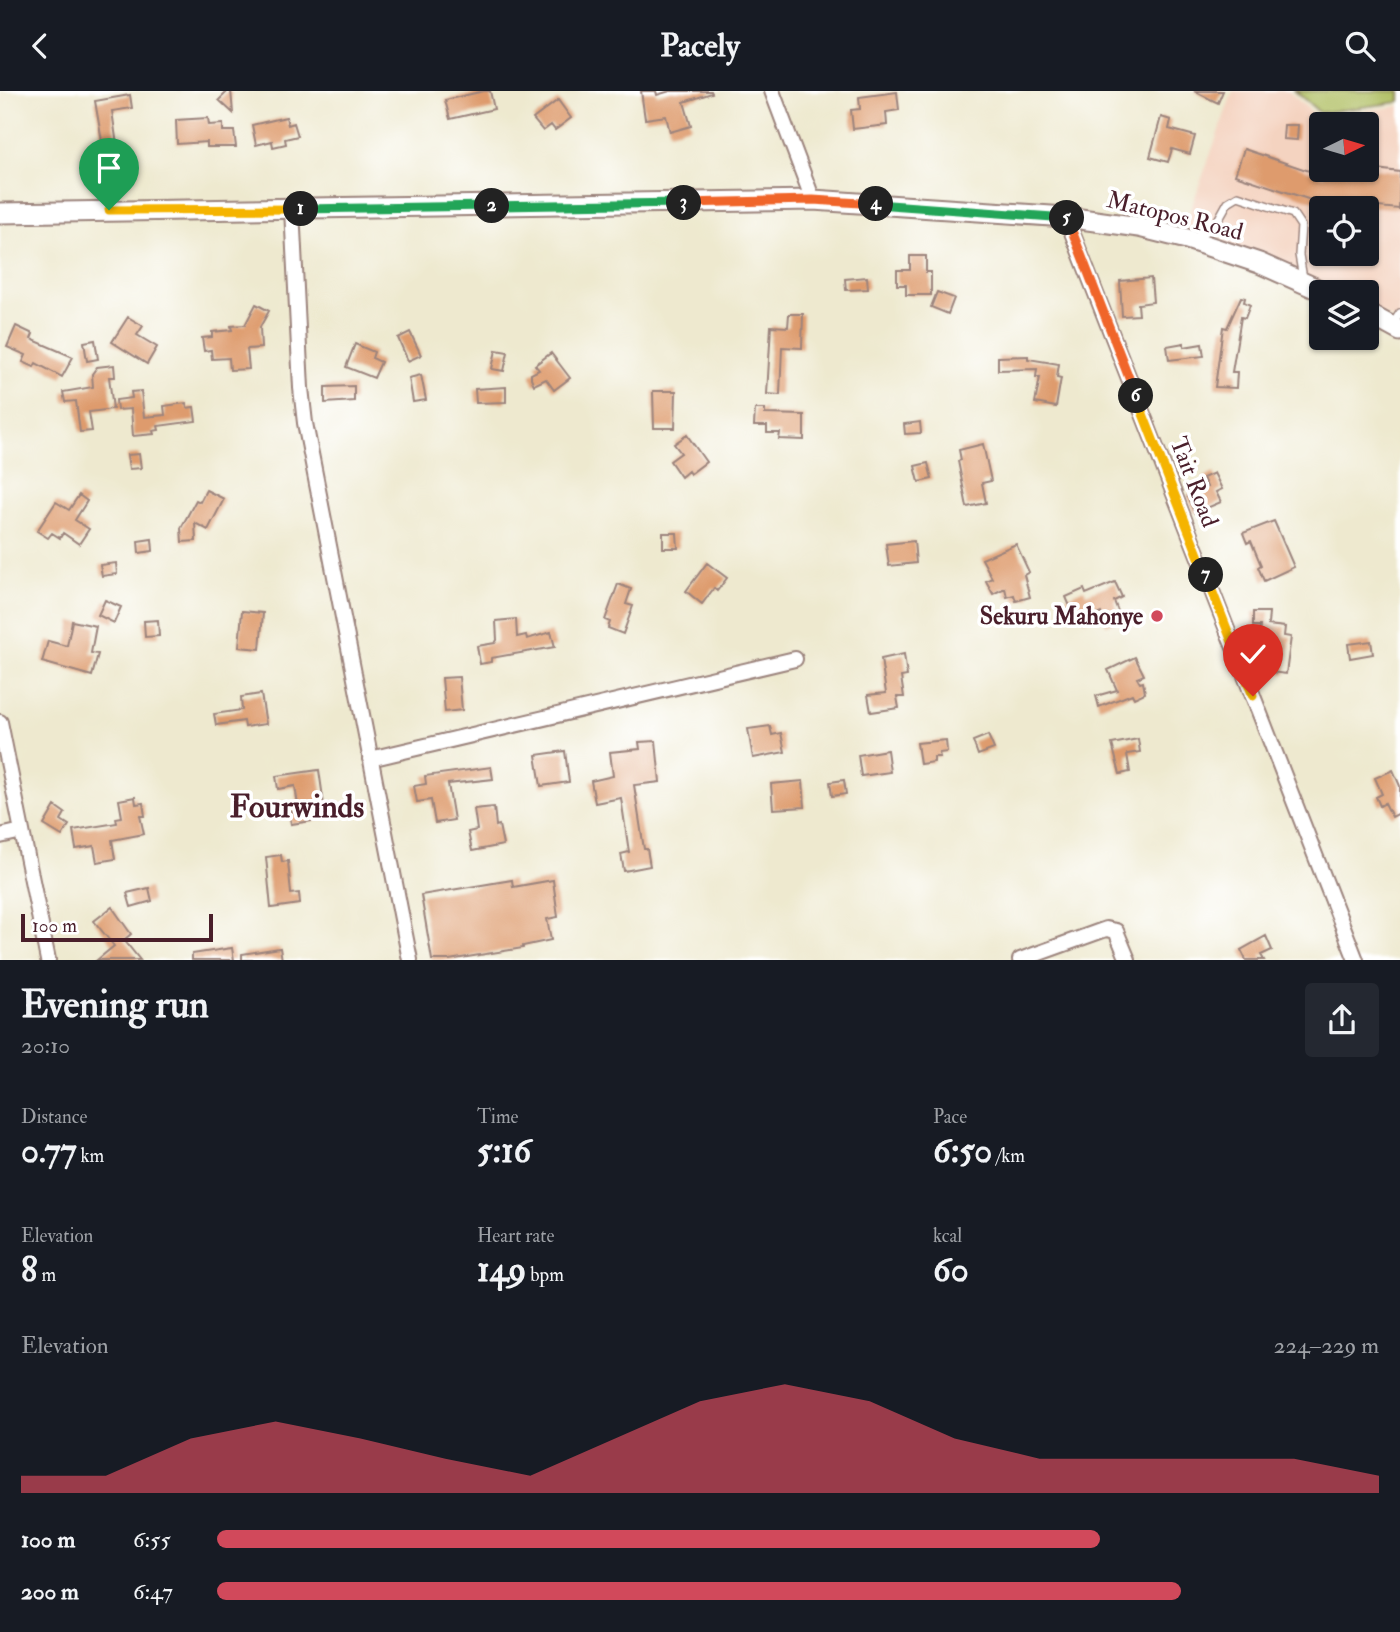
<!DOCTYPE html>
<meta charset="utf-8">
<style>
body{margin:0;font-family:"IM FELL Double Pica",serif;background:#242831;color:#f1f3f6;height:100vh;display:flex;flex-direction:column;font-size:26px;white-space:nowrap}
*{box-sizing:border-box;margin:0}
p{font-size:23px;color:#9ea1a6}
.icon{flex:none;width:38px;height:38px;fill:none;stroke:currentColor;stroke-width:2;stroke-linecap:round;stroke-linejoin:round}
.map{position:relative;height:869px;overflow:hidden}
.sheet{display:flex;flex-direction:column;background:#171b24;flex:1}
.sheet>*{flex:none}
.needle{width:46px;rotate:85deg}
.tools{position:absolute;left:1309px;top:21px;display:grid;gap:14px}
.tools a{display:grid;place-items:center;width:70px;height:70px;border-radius:7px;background:#171b24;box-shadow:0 2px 5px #0004;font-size:35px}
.scale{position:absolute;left:21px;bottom:18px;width:192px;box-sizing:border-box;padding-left:7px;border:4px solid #4a1f2b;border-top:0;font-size:19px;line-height:24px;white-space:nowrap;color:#4a1f2b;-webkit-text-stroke:5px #fff;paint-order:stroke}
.pin{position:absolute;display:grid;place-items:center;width:60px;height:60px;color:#fff;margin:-72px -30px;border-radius:50% 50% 50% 0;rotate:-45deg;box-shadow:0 0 7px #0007}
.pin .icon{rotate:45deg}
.km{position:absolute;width:35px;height:35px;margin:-18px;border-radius:50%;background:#222;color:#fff;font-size:19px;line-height:35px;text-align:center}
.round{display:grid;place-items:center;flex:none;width:74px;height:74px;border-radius:7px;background:#242831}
.summary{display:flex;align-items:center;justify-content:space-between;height:119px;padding:0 21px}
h1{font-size:38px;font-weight:700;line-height:52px}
.figures{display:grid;grid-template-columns:repeat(3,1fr);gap:10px;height:119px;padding:7px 21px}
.figures div{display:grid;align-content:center}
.figures b{font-size:35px;font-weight:700}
.figures small{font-size:19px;font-weight:400}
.figures p{font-size:19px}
.chart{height:196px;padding:14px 21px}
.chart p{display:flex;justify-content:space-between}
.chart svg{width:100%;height:126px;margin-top:7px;fill:#d1495b;opacity:.7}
ul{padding:0 21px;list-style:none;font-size:23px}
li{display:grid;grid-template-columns:112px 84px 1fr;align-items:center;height:52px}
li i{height:18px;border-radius:9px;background:#d1495b}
header{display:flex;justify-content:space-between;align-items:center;height:91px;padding:0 21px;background:#171b24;font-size:32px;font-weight:700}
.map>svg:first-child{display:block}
.built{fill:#f4d3c0;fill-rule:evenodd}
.green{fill:#afbe60;stroke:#7c6e46;stroke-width:2}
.building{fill:#de9b6d}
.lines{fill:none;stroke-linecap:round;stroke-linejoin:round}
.service-casing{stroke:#9c847d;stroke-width:10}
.minor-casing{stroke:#9c847d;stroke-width:18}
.secondary-casing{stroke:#9c847d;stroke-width:23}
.service{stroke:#fff;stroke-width:7}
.minor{stroke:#fff;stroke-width:14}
.secondary{stroke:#fff;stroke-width:19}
.split-1-casing{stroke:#fff;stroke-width:14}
.split-2-casing{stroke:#fff;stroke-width:14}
.split-3-casing{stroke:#fff;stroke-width:14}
.split-4-casing{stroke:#fff;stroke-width:14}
.split-5-casing{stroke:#fff;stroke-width:14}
.split-6-casing{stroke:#fff;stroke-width:14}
.split-7-casing{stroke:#fff;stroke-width:14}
.split-8-casing{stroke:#fff;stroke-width:14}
.split-1{stroke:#f5b400;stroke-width:9}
.split-2{stroke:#22a559;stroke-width:9}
.split-3{stroke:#22a559;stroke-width:9}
.split-4{stroke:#f0652b;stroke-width:9}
.split-5{stroke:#22a559;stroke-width:9}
.split-6{stroke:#f0652b;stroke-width:9}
.split-7{stroke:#f5b400;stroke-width:9}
.split-8{stroke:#f5b400;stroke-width:9}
.poi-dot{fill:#d1495b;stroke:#fff;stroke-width:2.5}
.labels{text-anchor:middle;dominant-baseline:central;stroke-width:7;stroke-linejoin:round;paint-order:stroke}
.street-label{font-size:24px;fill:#4a1f2b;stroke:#fff}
.poi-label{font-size:24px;font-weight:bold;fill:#4a1f2b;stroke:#fff;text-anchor:end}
.district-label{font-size:32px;font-weight:bold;fill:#4a1f2b;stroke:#fff}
</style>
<header><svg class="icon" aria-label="back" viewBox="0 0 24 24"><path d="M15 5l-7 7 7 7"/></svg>Pacely<svg class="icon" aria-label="search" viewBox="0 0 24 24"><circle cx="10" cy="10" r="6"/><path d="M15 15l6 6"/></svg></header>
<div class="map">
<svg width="1400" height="869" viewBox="0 0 1400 869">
<rect width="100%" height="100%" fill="#fff"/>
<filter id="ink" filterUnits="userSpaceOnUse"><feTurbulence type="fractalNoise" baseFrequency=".0143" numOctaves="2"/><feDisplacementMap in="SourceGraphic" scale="14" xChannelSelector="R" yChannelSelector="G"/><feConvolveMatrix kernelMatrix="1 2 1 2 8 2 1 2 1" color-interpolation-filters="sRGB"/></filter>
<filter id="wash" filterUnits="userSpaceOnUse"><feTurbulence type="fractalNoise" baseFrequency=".00686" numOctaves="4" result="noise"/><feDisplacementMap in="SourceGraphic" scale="28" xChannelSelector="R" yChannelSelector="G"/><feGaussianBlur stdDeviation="1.57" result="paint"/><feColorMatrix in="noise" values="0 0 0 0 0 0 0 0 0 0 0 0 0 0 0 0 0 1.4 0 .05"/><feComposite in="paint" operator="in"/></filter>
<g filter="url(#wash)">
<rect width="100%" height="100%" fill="#eee9cf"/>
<path class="built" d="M1233,0H1288L1318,26L1400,15V232L1367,215V201H1339L1265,166L1183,140ZM1321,33H1367V79H1321ZM1321,117H1367V163H1321Z"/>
<path class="green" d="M1295,0H1400V11L1320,22Z"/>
<g id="blocks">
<path class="building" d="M228,0H231L233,22L219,9Z
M484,0H490L494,18L450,28L445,9Z
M641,0H656L657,4L670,0H711L712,2L684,11L691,35L670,41L666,25L645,28Z
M1194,0H1223L1218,12Z
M897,1L899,19L886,21L887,34L853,38L851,19L860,18L859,6Z
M130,4L132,17L112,20L117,54L103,56L95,10Z
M558,9L571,27L555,39L551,34L543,40L533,28Z
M286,26L288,34L294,32L298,45L285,48L286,53L273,56L272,50L256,54L252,34Z
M1161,26L1171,29L1169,38L1195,45L1190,63L1172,58L1168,71L1150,66Z
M208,27L209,34L223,33V40H234L236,56H207V51L177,53L176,29Z
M1284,34H1298L1297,49L1283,48Z
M1244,58L1324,85L1325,79H1367V77L1400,81L1399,118L1314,110L1235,84Z
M910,165H926V181H931V204H906V194H897V179H910Z
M867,186L868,198L846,199L845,188Z
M1151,187L1153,211L1138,213L1139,224L1122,225L1120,190Z
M937,201L954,207L948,223L931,216Z
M1241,206L1245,207L1244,211L1250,214L1245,227L1241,226L1232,281H1237L1236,297L1215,296L1223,236L1227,237Z
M256,213L269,220L260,236L261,257L247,258L249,278L230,279L229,267L212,268L211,259L204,260L202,247L212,246V241L232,239L231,235L245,234Z
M789,223H803L802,257L782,256L780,304L767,303L771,235L788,236Z
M128,226L143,235L137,244L157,256L147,273L112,251Z
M16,235L33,243L31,248L73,266L62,286L36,272L34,276L23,271L26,264L7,256Z
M410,241L421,264L408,270L398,247Z
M95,249L98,268L87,270L84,251Z
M1184,252V256L1202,253L1204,265L1169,269L1167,255Z
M355,253L374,261L372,267L381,271L374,287L346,276Z
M496,259L508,261L504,280L492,278Z
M551,262L570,287L554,299L546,288L534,294L531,287V283L539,279L535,274Z
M1028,265V268L1059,273L1057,286L1061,287L1056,316L1035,312L1040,286H1036L1037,278L998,279V266Z
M114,274L115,286H109L113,318L89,321L92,340L80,341L76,310L65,311L63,301L93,296L92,283L97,276Z
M421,284L426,309L413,311L409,287Z
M354,295V310L325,312V296Z
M506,296V311L476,312L475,298Z
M141,300L144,326L165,324L164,315L186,312L187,317L194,316L196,330L158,335L159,339L153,340L154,343L133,345L131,318L117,319L116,309L132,307L131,301Z
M653,300H676L675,337H654Z
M755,318H765V323L804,324V349L779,348L780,342H767V335H754Z
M920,331L921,342L905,343L904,333Z
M687,344L706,371L690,383L688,380L681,386L670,370L681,362L674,353Z
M983,353L991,390L982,392L986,412L967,416L958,370L961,369L959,359Z
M139,363L141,377L129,378L127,364Z
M928,372L932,388L919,391L915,375Z
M1214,382L1222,398L1216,401L1221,411L1195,422L1187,405L1207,396L1203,387Z
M206,399L224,408L208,439L195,432L196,450L182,451L181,437L196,409L200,411Z
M79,404L87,410L75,429L89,438L79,453L63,442L60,447L52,442L48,447L37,440L56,411L69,419Z
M1274,430L1294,476L1264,490L1258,476L1261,474L1251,450L1247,452L1243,442Z
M663,442H677L678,457H663Z
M152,448L153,460L139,462L138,450Z
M914,450L916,472L889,475L886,453Z
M1016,453L1029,481L1024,484L1030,506L1016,510L1014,504L1007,506L1005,497L993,503L986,490L992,487L982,468Z
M116,472L117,483L102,485L100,474Z
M707,472L727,487L717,500L714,497L702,513L686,500Z
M1115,491L1122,506L1114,510L1121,528L1106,534L1101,522L1084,530L1082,524L1075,527L1066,506L1084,498L1086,503Z
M618,493L631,498L626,513L633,515L623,543L608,537L610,531L605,529Z
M105,509L121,516L114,532L98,524Z
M242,520L263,522L260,558L239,556Z
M1253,521H1269L1268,534L1285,536L1284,545L1291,546L1286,583L1270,581L1271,573L1256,571L1260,535H1253Z
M516,528L517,546L526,544L527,548L551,541L555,556L491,567V571L480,573L477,555L495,552L497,549L496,530Z
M158,529L159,545L145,546L144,530Z
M72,530L96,535L91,562L98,563L92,585L42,571L48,550L67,555Z
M1371,550L1373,563L1350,567L1348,553Z
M904,563L907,585L901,586L904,606H897L899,617L871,621L868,604L886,602L881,568Z
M1135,566L1144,584L1137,587L1140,592L1143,591L1145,602L1134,607L1132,603L1099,616L1096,605L1117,599L1108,579Z
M459,586L462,619L445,621L442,587Z
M261,603L266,633L245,636L244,630L216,634L214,623L242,619L241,606Z
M770,635L772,644L781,642L785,661L753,667L748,638Z
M988,644L994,658L978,664L973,650Z
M1138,648L1140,661L1127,663L1130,681L1120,683L1112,653Z
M946,649L947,661L939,662L940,666H934V671L920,673L917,652Z
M656,650L660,691L634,694L644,758H647L650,775L624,780L621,763L629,761L621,707L595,712L591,690L613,685L610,661L640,658L639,651Z
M887,659L890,681L861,685L858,664Z
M565,660L569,691L541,695L536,664Z
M491,676L493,688L448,693L454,729L435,732L431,709L417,711L414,695L426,693L425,685Z
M319,679L326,728L291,733L289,721L299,720L295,695L278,698L276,685Z
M1393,679L1400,695V722L1392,726L1385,712L1380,715L1376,706L1382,703L1375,687Z
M844,689L846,703L832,705L830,691Z
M803,690L805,716L773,718L771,693Z
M135,706L136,713L143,712L145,725H140L144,743L112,749L115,768L97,771L94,755L76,758L73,739L117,732L116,727L122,726L119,709Z
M55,715L65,722L61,729L69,734L62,745L44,734Z
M494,716L496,735L499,734L503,754L472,760L468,741L477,739L474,718Z
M281,764L282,771L288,770L291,803L299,802L300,813L271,817L266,766Z
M512,789L513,796L553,789L558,826L547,828L551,849L523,855V857L449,869H432L421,804Z
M149,797L152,810L131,816L127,802Z
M112,816L131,843L124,849L140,869H97L114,855L94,830Z
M1266,845L1272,859L1261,864L1264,869H1246L1241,859Z
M232,857L234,869H192V863Z
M280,857L282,869H242V863Z"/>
</g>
</g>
<g filter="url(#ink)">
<use href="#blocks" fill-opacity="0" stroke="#9c847d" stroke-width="2"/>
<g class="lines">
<defs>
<path id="service" d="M1194,145L1213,138L1228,111L1238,105L1293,123L1301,135L1299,164L1303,187
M1392,234L1400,222"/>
<path id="minor" d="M772,0L813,109
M292,118L301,297L305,332L410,869
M1066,126L1356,869
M0,631L48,869
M370,668L795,568
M0,745L22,740
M1020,869L1106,838L1116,840L1128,869"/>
<path id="secondary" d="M0,122L813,109L1066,126L1139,136L1187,148L1259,172L1324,201
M1367,222L1400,240"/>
</defs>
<use href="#service" class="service-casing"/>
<use href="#minor" class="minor-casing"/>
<use href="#secondary" class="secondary-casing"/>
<use href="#service" class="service"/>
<use href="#minor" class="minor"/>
<use href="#secondary" class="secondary"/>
</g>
</g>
<g class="lines" filter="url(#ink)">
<defs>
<path id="split-1" d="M109,119L301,118"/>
<path id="split-2" d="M301,118L492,115"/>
<path id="split-3" d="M492,115L684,112"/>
<path id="split-4" d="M684,112L813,109L876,113"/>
<path id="split-5" d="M876,113L1067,127"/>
<path id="split-6" d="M1067,127L1136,305"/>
<path id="split-7" d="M1136,305L1206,484"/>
<path id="split-8" d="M1206,484L1253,605"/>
</defs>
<use href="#split-1" class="split-1-casing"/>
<use href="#split-2" class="split-2-casing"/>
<use href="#split-3" class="split-3-casing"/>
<use href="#split-4" class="split-4-casing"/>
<use href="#split-5" class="split-5-casing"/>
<use href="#split-6" class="split-6-casing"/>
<use href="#split-7" class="split-7-casing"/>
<use href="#split-8" class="split-8-casing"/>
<use href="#split-1" class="split-1"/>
<use href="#split-2" class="split-2"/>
<use href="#split-3" class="split-3"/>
<use href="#split-4" class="split-4"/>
<use href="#split-5" class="split-5"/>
<use href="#split-6" class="split-6"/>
<use href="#split-7" class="split-7"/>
<use href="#split-8" class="split-8"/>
</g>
<circle class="poi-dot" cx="1157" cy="525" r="7"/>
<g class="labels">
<g class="street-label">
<text transform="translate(1175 125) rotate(14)">Matopos Road</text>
<text transform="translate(1194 391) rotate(69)">Tait Road</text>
</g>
<g class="poi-label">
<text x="1143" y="525">Sekuru Mahonye</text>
</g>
<g class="district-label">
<text x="297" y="716">Fourwinds</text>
</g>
</g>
</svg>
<div class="tools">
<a><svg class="needle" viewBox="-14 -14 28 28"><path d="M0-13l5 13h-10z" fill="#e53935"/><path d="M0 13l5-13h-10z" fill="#9ea1a6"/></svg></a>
<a><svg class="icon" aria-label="locate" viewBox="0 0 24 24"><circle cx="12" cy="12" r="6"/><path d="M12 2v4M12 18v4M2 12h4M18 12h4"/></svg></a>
<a><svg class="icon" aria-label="layers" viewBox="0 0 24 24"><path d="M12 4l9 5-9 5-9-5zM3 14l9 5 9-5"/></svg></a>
</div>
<div class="scale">100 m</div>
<div class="pin" style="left:109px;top:119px;background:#1e9e55"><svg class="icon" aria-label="arrive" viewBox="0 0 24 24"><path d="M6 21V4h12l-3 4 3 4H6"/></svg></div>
<div class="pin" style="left:1253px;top:605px;background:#d93025"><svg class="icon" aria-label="check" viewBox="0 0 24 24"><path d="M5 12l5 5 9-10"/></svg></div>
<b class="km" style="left:301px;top:118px">1</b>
<b class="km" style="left:492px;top:115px">2</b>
<b class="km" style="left:684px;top:112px">3</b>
<b class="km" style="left:876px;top:113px">4</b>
<b class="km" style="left:1067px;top:127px">5</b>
<b class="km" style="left:1136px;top:305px">6</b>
<b class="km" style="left:1206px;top:484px">7</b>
</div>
<section class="sheet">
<div class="summary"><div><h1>Evening run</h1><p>20:10</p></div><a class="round"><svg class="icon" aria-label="share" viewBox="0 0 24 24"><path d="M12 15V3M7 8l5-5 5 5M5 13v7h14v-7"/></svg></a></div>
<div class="figures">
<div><p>Distance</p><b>0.77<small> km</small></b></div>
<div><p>Time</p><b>5:16</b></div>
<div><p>Pace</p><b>6:50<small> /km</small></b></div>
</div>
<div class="figures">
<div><p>Elevation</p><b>8<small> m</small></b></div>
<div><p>Heart rate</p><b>149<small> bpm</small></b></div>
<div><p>kcal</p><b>60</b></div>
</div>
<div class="chart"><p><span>Elevation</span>224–229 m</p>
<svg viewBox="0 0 160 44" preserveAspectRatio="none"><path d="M0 44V38L10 38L20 25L30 19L40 25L50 32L60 38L70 25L80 12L90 6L100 12L110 25L120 32L130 32L140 32L150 32L160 38V44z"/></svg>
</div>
<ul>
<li><b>100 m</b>6:55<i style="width:76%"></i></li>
<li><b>200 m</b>6:47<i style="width:83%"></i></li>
</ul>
</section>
